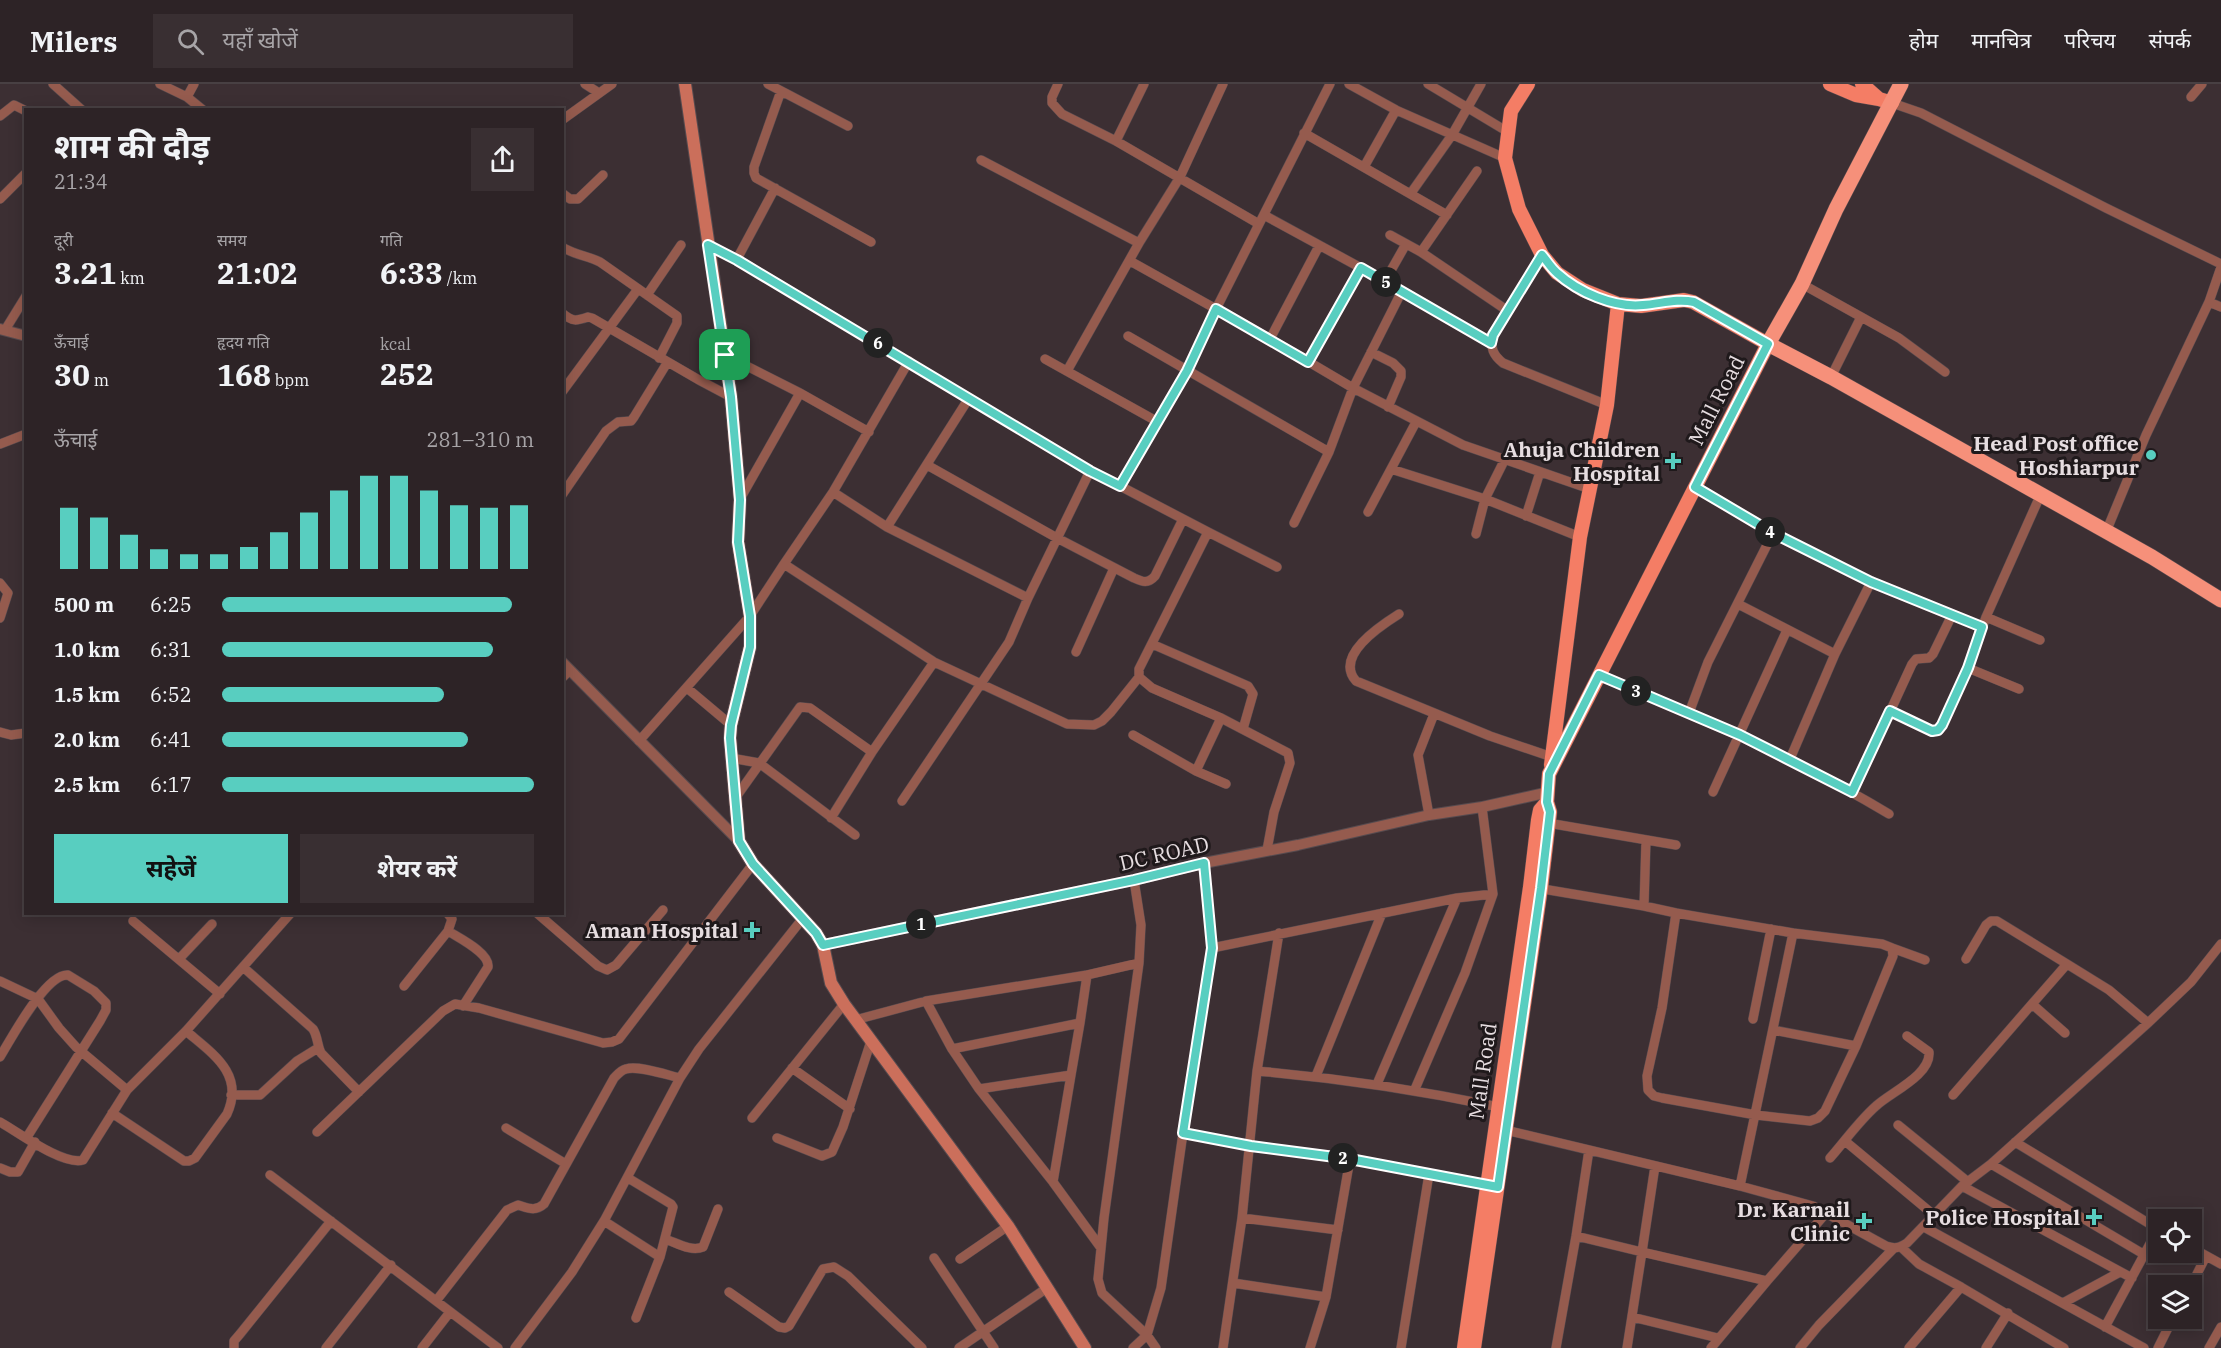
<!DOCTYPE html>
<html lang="hi">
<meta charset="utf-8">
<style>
body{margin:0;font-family:"IBM Plex Serif","Noto Sans Devanagari",serif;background:#392f32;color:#f1f3f6;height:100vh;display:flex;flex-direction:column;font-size:22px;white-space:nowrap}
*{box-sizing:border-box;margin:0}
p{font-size:20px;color:#a7a4a7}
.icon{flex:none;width:33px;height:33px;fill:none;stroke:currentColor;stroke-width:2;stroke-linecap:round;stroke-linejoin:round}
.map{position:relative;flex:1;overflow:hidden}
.drawer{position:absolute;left:24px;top:24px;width:540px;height:807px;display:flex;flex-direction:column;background:#2d2326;border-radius:0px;box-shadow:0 3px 15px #0003,0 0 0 2px #484043}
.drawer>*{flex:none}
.fabs{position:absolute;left:2148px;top:1125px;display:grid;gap:12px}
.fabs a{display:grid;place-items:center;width:54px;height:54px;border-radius:0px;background:#2d2326;box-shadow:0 3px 15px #0003,0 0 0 2px #484043;font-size:30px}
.pin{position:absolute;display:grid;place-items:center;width:51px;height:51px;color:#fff;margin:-26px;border-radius:12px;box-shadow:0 3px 9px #0006}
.km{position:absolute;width:30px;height:30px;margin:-15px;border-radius:50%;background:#222;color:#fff;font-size:16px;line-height:30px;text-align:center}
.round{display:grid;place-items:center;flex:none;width:63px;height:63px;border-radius:0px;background:#392f32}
.summary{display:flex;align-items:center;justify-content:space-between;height:102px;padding:0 30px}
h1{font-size:33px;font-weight:700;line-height:45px}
.figures{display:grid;grid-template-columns:repeat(3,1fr);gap:9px;height:102px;padding:6px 30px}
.figures div{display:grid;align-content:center}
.figures b{font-size:30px;font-weight:700}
.figures small{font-size:16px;font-weight:400}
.figures p{font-size:16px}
.chart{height:168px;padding:12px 30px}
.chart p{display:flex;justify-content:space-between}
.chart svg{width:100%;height:108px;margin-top:6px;stroke:#58cec0;stroke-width:6}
.cta{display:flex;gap:12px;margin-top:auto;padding:12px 30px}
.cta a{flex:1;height:69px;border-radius:0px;background:#58cec0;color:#111;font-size:24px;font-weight:700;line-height:69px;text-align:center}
.cta a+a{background:#392f32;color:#f1f3f6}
ul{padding:0 30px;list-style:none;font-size:20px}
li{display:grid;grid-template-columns:96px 72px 1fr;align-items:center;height:45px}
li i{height:15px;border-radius:8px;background:#58cec0}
header{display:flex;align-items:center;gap:36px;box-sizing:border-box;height:84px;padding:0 30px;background:#2d2326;border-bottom:2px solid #484043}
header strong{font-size:28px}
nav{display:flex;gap:33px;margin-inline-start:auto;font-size:21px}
.search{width:420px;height:54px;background:#392f32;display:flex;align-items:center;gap:15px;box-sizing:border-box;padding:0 21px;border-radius:0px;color:#a7a4a7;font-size:22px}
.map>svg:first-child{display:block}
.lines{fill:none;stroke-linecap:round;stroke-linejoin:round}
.minor-casing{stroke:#574b4f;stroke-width:10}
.tertiary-casing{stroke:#574b4f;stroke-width:12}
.secondary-casing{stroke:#574b4f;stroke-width:14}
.primary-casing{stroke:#574b4f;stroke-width:15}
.trunk-casing{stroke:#574b4f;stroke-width:16}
.minor{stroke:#955b4e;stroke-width:9}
.tertiary{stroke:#955b4e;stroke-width:10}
.secondary{stroke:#cb6f5b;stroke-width:12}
.primary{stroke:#f47d65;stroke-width:14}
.trunk{stroke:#f6907a;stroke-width:15}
.route-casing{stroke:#fff;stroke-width:12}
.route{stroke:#58cec0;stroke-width:8}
.poi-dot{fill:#58cec0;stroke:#1f191b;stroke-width:2}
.labels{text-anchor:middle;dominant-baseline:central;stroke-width:6;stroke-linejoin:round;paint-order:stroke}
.street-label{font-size:21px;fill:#e6dde0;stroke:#1f191b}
.poi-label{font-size:21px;font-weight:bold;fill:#e6dde0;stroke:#1f191b;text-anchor:end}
</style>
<header>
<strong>Milers</strong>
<div class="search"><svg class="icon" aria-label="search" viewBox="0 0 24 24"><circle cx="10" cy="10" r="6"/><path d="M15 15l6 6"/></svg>यहाँ खोजें</div>
<nav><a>होम</a><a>मानचित्र</a><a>परिचय</a><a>संपर्क</a></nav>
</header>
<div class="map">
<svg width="2221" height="1264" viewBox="0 0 2221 1264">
<rect width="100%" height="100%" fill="#3c2f33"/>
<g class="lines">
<defs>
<path id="minor" d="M53,0L82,26
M160,0L187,13L203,26
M585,0L599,9
M768,0L848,42
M1058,0L1052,13V19L1062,30L1116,57L1259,140
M1349,0L1396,26L1505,74
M1428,0L1508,48
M781,7L754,83V89L756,94L871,158
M187,13L194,0
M2191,13L2202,0
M1892,19L1921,29L2106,124L2221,180
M0,32L14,21L26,27
M562,36L612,0
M1304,49L1447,131
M1116,57L1144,0
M981,76L1139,159
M1364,83L1396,26
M562,109L570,115H578L603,91
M1411,109L1452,51L1481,0
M0,115L26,89
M1264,131L1385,197L1491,259
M1390,151L1421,168L1508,227
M708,161L737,175L1090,387L1120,402L1187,287L1216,225L1330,0
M562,163C575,171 588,172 600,178L677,232V239L659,274
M1421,168L1477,87
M1542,171L1493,251C1490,264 1493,271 1503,279L1607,321
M737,175L775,104
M1130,177L1270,255L1353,304L1463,361L1590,405
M1385,197L1406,160
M1802,200L1899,254L1945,288
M647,211L681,161
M2209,218L2221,223
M562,229C573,238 576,237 588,233L592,234L699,296L731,313
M5,246L26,212
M1128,252L1329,368
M1270,255L1319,162
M1371,268L1393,279L1401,287V293L1388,323
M725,271L800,309L869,348
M1045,275L1158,338
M909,277L833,408L784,480L934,578L1067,640L1094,641L1102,637L1111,628L1139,593
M1308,278L1361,184
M1067,287L1139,159L1180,93L1223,0
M1831,293L1861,233
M562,308L638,205
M0,360L26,350
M927,381L1057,454L1134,494C1143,498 1148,500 1155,492L1183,435
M1391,385L1485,415L1580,453
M1120,402L1208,448L1139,585V593L1152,604L1221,634L1288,669L1290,679L1274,728L1267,766
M1695,403L1773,449L1871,498L1982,543
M833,408L887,443L1028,514
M562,411L606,347L618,338L631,337L634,333L667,279
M740,415L800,309
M1368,428L1416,338
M1526,432L1540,388
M1294,439L1329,368L1353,304L1402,207
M887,443L969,314
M1208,448L1277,483
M2106,448L2146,351L2209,218L2221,183
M1476,450L1485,415L1504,377
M0,499L8,509L0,534
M1738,520L1835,570
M1399,530C1380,542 1334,572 1356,597L1490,652L1552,673
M1986,533L2040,556
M1152,560L1248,602L1253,610L1243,645
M1076,568L1114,484
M1968,584L2019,605
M1599,591C1698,633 1796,674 1889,730
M562,594L570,586
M687,604L731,641
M1890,627L1932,647L1938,646L1942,641L1968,584L1986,533L2040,412
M1689,629L1708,578L1773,449
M0,648L11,651L26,649
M1133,651L1196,687L1226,700
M639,657L750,532L784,480
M731,674L759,679L855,751
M1790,675L1835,570L1871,498
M1196,687L1221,634
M1713,708L1787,546
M1853,708L1912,580L1916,575L1929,574L1933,570L1952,531
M736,713L800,623L810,624L872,668
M902,717L1009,558L1028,514L1090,387
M1429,731L1418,671L1434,630
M831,734L872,668L934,578
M1548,739L1676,761
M1204,779L1212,864L1183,1049L1251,1062L1350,1075L1491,1102
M1537,804L1644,822L1676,829
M1644,822L1646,756
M1676,829L1793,849L1882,860L1892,864L1893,872L1856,962L1825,1027L1818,1034L1810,1037L1756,1031L1662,1014L1654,1012L1648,1006L1647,992L1662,924Z
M538,830L598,882L607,886L616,881L663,826
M133,837L220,910
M448,847C459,854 490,869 488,883L463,922
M1212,864L1457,814L1493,810
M1892,864L1925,876
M179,875L212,840
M1966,875L1986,841L1991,837H1997L2067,880
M1139,879L1104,1134L1098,1195L1102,1209L1147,1251L1156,1264
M243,883L313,945C318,953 317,961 321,969L359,1008
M0,897L38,915L59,944L76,963L127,1006
M404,902L448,847L452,835L448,830
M926,917L1087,891L1139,879L1141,841L1134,796
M1753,935L1771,845
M855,936L926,917L952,965L979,1005L1053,1098L1101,1164
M1773,946L1856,962
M2065,949L2032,920L2067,880L2109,906L2148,939
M952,965L1080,939L1087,891
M0,973C11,955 46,889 68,891L94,907L106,919V926L100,937L27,1053
M792,984L850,1025
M1257,987C1339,994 1419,1006 1499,1023
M1316,992L1382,829
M1377,1000L1457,814
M979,1005L1071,991L1080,939
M1415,1005L1465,889L1493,810L1482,723
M231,1011H260L297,977L318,964
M1953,1011L2032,920
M112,1029L184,1077H189L195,1074L227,1030C245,990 213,970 186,947
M752,1034L844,920
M0,1038C18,1048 63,1082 83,1076L127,1006L186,947L290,830
M1898,1041L1968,1098
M506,1044L566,1080
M1501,1045L1740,1102L1813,1122L1886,1162C1895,1165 1899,1164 1907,1159L1962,1102L1991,1080L2148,939L2191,898L2221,860
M317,1048L443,927L455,920L479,924L603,959L612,958L619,955L753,780
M777,1054L822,1072L832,1068L843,1043L871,957
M1845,1057L1935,1132
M2015,1058L2158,1145L2105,1243
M1830,1074C1845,1057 1859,1037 1876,1022C1891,1008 1931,991 1929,968L1907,952
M1991,1080L2145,1171
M1655,1082L1642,1168L1767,1197L1827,1128
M0,1084L10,1088H18L35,1058
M270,1091L498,1264
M628,1094L671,1120L673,1123L660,1173L636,1234
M1053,1098L1071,991
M1740,1102L1793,849
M1962,1102L2132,1194
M1242,1134L1338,1146
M604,1137L660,1173
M1924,1143L2144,1264
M1576,1152L1642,1168L1627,1264
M665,1155C677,1159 691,1168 703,1163L718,1125
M1901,1163L1919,1180L1961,1203L1909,1264
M2192,1164L2221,1180
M934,1174L994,1264
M960,1175L1008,1142
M1233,1199L1326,1213L1310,1264
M2191,1202L2206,1172
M1961,1203L2064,1264
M729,1208L779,1243L785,1244L789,1242L823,1185L834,1183L848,1192L922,1264
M1326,1213L1350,1075
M436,1217L507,1126L518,1121C528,1124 535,1128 544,1120L614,994C617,991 621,986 626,985C638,981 667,991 680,994
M2063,1219L2120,1188
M1632,1233L1718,1254
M234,1264V1257L240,1250L331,1137
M326,1264L391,1181
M422,1264L450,1228
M515,1264L572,1188L604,1137L680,994L699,965L803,834
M959,1264L1047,1204
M1133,1264L1147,1251L1161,1204L1183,1049
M1223,1264L1242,1134L1257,987L1279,849
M1401,1264L1429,1090
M1556,1264L1576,1152L1589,1066
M1711,1264L1767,1197
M1800,1264L1819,1241L1894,1164
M1986,1264L2008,1229
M2158,1264L2173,1234
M2209,1264L2221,1243"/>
<path id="tertiary" d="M0,245L26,252
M562,578L739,757
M823,861L1134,796L1204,779L1298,761L1429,731L1482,723L1549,708"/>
<path id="secondary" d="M685,0L731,313L740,415L738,458L750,532V563L731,641L730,654L739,757L753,780L816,849L823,861L831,899L844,920L1008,1142L1085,1264"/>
<path id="primary" d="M1830,0L1856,11L1879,15L1892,19
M1862,0L1879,15
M1551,681L1580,453L1607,321L1618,220
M1464,1264L1530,803L1538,736L1540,726L1547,718
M1474,1264L1541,804L1550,728L1547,718L1549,690L1768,260L1693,218L1684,216L1641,222L1618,220L1583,206L1557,189L1542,171L1519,125L1505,74L1511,27L1528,0"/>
<path id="trunk" d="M1901,0L1836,125L1802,200L1768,260L1831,293L2152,473L2221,516"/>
</defs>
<use href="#minor" class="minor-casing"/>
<use href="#tertiary" class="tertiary-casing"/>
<use href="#secondary" class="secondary-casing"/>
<use href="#primary" class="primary-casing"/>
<use href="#trunk" class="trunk-casing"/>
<use href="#minor" class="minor"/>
<use href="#tertiary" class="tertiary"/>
<use href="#secondary" class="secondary"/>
<use href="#primary" class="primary"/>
<use href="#trunk" class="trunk"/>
</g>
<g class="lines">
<defs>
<path id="route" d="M708,161L737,176L1090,387L1120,402L1187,287L1216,225L1308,278L1361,184L1491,259L1493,251L1542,171C1547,177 1551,184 1557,189C1578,208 1614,224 1643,221C1660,220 1677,214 1694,218L1768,260L1695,403L1773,449L1871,498L1982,543L1968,584L1942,641L1938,646L1932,647L1890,627L1852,708L1740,651L1599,591L1549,690L1547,718L1550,728L1541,804L1498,1103L1350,1075L1251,1062L1183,1049L1212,864L1204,779L1134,796L823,861L816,849L753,780L739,757L730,654L731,641L750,563V532L738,458L740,416L731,313Z"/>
</defs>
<use href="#route" class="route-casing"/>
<use href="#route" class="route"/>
</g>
<g class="poi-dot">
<circle cx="2151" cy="371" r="6"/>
<path d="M1670 368h6v6h6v6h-6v6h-6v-6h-6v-6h6z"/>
<path d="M749 837h6v6h6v6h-6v6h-6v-6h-6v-6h6z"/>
<path d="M2091 1124h6v6h6v6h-6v6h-6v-6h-6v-6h6z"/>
<path d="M1861 1128h6v6h6v6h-6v6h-6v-6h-6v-6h6z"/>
</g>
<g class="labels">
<g class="street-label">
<text transform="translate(1716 316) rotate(-63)">Mall Road</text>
<text transform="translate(1164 769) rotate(-13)">DC ROAD</text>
<text transform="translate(1482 987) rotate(-82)">Mall Road</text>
</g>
<g class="poi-label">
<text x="2139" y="359">Head Post office<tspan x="2139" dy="24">Hoshiarpur</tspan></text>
<text x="1660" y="365">Ahuja Children<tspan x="1660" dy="24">Hospital</tspan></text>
<text x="738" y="846">Aman Hospital</text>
<text x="1850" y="1125">Dr. Karnail<tspan x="1850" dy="24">Clinic</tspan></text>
<text x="2080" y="1133">Police Hospital</text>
</g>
</g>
</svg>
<div class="fabs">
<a><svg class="icon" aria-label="locate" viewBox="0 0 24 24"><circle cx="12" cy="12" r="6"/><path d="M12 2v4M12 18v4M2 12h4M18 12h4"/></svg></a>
<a><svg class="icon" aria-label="layers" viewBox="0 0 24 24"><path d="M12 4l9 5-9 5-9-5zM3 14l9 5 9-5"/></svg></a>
</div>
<div class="pin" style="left:725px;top:271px;background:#1e9e55"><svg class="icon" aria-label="arrive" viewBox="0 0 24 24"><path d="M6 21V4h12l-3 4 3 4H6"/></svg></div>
<b class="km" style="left:921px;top:840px">1</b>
<b class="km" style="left:1343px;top:1074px">2</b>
<b class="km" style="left:1636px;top:607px">3</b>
<b class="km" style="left:1770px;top:448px">4</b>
<b class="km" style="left:1386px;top:198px">5</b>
<b class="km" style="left:878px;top:259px">6</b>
<section class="drawer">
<div class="summary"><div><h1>शाम की दौड़</h1><p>21:34</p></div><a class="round"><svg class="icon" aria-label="share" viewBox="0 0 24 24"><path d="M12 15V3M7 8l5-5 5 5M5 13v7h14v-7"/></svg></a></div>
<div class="figures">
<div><p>दूरी</p><b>3.21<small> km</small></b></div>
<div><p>समय</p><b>21:02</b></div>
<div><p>गति</p><b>6:33<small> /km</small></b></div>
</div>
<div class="figures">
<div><p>ऊँचाई</p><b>30<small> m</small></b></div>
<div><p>हृदय गति</p><b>168<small> bpm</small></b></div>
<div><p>kcal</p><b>252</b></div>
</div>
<div class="chart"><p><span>ऊँचाई</span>281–310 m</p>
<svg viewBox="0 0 160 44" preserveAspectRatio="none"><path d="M5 44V19M15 44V23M25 44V30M35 44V36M45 44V38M55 44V38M65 44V35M75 44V29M85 44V21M95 44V12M105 44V6M115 44V6M125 44V12M135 44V18M145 44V19M155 44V18"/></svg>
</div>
<ul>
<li><b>500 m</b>6:25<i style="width:93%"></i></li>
<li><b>1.0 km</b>6:31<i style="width:87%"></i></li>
<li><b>1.5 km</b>6:52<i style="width:71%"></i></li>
<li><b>2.0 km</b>6:41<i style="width:79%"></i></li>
<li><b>2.5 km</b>6:17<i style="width:100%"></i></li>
</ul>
<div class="cta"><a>सहेजें</a><a>शेयर करें</a></div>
</section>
</div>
